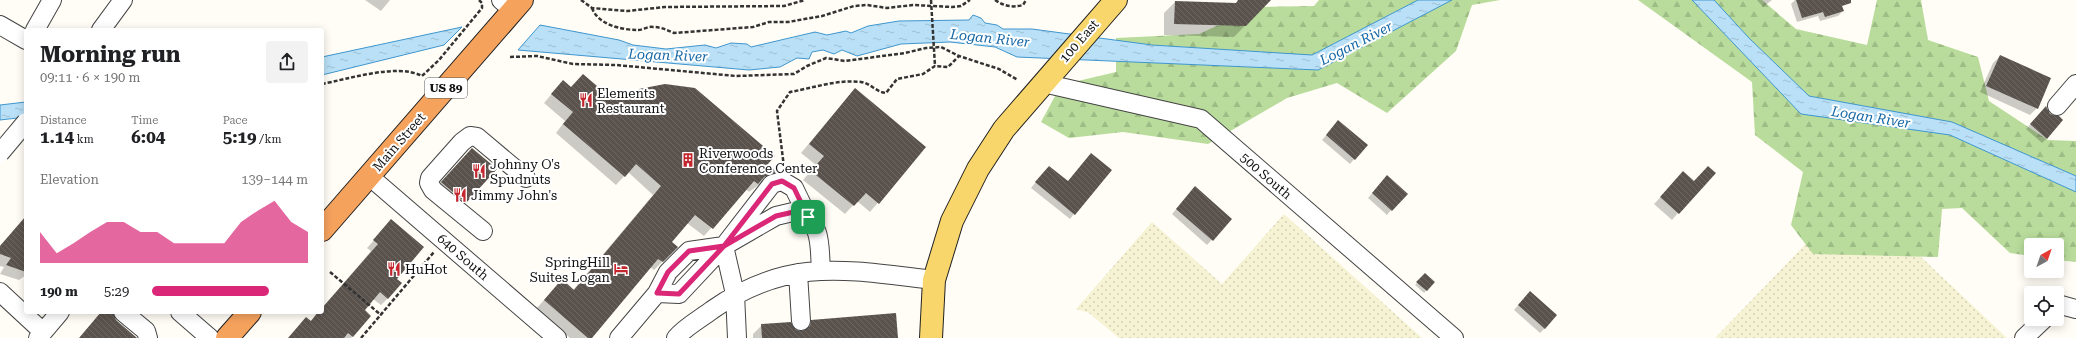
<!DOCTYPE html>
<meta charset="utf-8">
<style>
body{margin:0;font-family:"Roboto Serif",serif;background:#f2f2f2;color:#202124;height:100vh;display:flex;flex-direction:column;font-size:15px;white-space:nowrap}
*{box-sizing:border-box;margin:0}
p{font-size:13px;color:#757577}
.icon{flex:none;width:22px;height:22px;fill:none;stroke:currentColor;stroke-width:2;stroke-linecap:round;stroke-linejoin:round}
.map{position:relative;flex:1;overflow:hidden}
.sheet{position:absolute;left:24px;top:28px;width:300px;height:286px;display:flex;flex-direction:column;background:#fff;border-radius:4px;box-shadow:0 2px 10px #0003}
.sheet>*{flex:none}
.needle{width:26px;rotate:40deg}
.tools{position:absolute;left:2024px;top:238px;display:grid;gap:8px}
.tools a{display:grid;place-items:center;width:40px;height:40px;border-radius:4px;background:#fff;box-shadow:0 2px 10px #0003;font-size:20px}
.pin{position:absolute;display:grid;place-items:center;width:34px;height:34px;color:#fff;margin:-17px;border-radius:8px;box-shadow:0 2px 6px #0006}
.round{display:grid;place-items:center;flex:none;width:42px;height:42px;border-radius:4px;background:#f2f2f2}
.headline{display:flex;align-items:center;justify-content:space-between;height:68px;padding:0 16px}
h1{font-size:22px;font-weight:700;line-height:30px}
.stats{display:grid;grid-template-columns:repeat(3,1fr);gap:6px;height:68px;padding:4px 16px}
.stats div{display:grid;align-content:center}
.stats b{font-size:17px;font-weight:700}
.stats small{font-size:11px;font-weight:400}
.stats p{font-size:11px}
.chart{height:112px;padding:8px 16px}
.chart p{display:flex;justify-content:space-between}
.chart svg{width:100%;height:72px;margin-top:4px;fill:#db2777;opacity:.7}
ul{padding:0 16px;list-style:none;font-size:13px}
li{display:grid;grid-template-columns:64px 48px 1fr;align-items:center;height:30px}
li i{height:10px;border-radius:5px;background:#db2777}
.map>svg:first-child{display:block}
.farmland{fill:url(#farmland-dots)}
.forest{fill:url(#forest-firs)}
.water{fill:url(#water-ripples);stroke:#3f96cf}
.shadow{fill:#0003}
.building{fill:url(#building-back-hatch)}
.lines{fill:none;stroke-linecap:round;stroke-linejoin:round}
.minor-casing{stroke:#444;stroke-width:20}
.major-casing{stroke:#222;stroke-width:24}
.highway-casing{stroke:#222;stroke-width:24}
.path{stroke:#333;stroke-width:2.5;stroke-dasharray:4 2;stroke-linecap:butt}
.minor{stroke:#fff;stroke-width:18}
.major{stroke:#f9d66b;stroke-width:22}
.highway{stroke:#f5a25d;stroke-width:22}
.minor-bridge-casing{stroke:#444;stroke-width:20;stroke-linecap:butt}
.path-bridge{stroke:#333;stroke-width:2.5;stroke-dasharray:4 2;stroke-linecap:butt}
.minor-bridge{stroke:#fff;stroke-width:18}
.route-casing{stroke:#fff;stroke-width:8}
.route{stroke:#db2777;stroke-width:5}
.labels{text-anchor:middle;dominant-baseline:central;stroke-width:4;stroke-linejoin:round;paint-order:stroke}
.shield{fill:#fff;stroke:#585858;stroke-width:1}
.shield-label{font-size:12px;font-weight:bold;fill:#111}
.street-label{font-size:13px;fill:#111;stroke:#fff}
.poi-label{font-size:13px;fill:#111;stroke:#fff;text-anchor:start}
.water-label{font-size:14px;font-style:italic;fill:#1768a6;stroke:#fff}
</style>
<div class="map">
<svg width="2076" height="338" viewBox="0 0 2076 338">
<defs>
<pattern id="farmland-dots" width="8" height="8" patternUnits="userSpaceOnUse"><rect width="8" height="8" fill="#f6f3d4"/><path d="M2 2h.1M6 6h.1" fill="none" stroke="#d2cfb5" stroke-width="1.8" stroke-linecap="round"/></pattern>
<pattern id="forest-firs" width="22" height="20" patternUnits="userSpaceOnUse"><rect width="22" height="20" fill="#b9dc9c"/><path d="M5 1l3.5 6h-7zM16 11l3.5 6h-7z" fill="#9ebc85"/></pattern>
<pattern id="water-ripples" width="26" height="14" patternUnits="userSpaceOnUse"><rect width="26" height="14" fill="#b9e0f7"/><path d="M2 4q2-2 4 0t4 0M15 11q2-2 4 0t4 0" fill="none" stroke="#9ebfd3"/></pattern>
<pattern id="building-back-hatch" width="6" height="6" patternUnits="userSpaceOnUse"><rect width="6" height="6" fill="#5a524d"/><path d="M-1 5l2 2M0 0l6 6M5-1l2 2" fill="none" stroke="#6d6662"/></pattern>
</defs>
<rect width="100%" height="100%" fill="#fffdf5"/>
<path class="farmland" d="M1854,194L2007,338H1715Z
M1284,214L1422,338H1119L1089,313L1076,309L1152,222L1222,284Z"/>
<path class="forest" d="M1319,0H1500L1472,5L1456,51L1387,113L1337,83L1287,98L1208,144L1123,132L1069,138L1041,122L1061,85L1116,72V38L1199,34L1258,7L1314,6Z
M1638,0H1762L1796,29L1867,45L1877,0H1921L1928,40L1978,57L1989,101L2048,140L2076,141V262L2057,260V245H2031V256L2010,253L1962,208L1942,209L1938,257L1813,254L1791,225L1803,172L1755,135L1752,82Z"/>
<path class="water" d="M1418,0H1452L1318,70L1017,57L995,47L950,42L901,44L857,56L842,50L834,54L823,50L812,52L809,59L797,58L780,67L749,70L518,50L540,25L619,40L633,45L666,49L705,45L716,48L731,43L747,44L751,47L815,32L827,35L846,31L851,33L868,26L899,21L969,20L973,15L981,18L985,23L997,25L1003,29H1032L1152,45L1312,55Z
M1692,0H1714L1749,38L1809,96L1952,122L2076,176V192L1950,135L1801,114Z
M462,27L444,45L322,75V57Z
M26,102V117L0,120V105Z"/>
<path class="shadow" d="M365,0H390L381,11Z
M1239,0H1270L1234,37L1164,35V13L1175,2L1236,4Z
M1757,0H1772L1763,7Z
M1795,0H1840L1843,11L1838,16L1820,21L1818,16L1797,22L1791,4Z
M2000,56L2037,108L2030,115L1980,92L1993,63Z
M571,88L619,101L766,164L776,172L749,192L746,189L704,236L687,223L671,242L677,247L654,270L650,267L590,338H570L536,309L562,280L573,290L653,195L628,172L616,185L556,133L565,121L544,103L555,90Z
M855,89L925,147L870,212L857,201L845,214L803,180L816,165L801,153Z
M2042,112L2047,138L2042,143L2026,129Z
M1334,126L1366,145L1350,164L1322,140Z
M465,156L495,169L458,210L434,189Z
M1044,172L1074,214L1070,219L1031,188Z
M1677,180L1694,182L1678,213L1672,220L1654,204Z
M1383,181L1391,210L1387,215L1368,198Z
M1191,192L1231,219L1207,245L1172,214Z
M26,216V275L19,280L0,274L4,267L0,266V246Z
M385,228L395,279L388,298L381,305L373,299L363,311L370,316L351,338H288L310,322L319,312H322V309L371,251L367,248Z
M1425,274L1434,282L1424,293L1415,285Z
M1525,297L1545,328L1540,333L1514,310Z
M812,321L897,338H750H753V334L762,325L803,333Z"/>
<path class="building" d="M1238,0H1271L1246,26L1174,24L1175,1L1236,3Z
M1796,0H1851V3L1842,6L1844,11L1825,17L1823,12L1802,18Z
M2000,55L2051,78L2038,109L1986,86Z
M583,74L610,97L614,94L620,100L639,89L665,84L695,88L775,156L768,164L777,172L764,177L758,184L754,181L713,229L695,215L672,242L678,247L663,262L658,259L592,338H588L544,300L562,279L574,290L661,186L636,164L625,177L563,124L573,112L551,94L563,80L571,87Z
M855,88L926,147L879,204L866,193L854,206L811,171L824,156L809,144Z
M2046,106L2050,114L2059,116L2063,120L2047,139L2030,124Z
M1338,120L1368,145L1355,160L1326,135Z
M472,148L497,169L466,203L441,182Z
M1091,153L1112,170L1075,215L1035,182L1049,166L1068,181Z
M1708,166L1716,173L1679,214L1660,197L1683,171L1694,181Z
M1387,175L1408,194L1392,211L1372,193Z
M1195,186L1232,219L1213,241L1176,209Z
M26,216V272L6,265L11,258L0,254V246Z
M391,219L424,247L397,279L402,283L388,299L380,292L365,310L371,316L353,337L348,333L344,338H288L306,317L311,321L318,312H322V308L378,244L373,240Z
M1425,273L1435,282L1427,291L1416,282Z
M1530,291L1557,315L1545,329L1518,305Z
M101,312H113L116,320L137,338H79Z
M896,313L898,338H762L761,324L791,322L796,330L802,331L810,326L811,320Z"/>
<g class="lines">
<defs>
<path id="minor" d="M501,0L513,10
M0,25L26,40
M35,30L52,0
M101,30L123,0
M1043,83L1201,119L1454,338
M2057,106L2076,84
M369,176L557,338
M483,231L433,190L429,183L430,178L462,142L470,136L477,137L526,178
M724,246L735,294L737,338
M798,273L801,321
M0,292L42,331
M657,293L668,272L689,251L724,246L772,184L782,181L794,188L808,217
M2057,309L2061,305L2076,309
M123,312L146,331L148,338
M180,312L210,338
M38,338L60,312
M619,338L657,293L679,294L724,246L776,216L797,211C823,225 819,244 821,271
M676,338C685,327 700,319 712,310C789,256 847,270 934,280
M2024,338L2044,319"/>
<path id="major" d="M931,338L934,280L952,221L978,169L1004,129L1116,0"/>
<path id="highway" d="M322,230L522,0
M227,338L250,312"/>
</defs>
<use href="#minor" class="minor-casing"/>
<use href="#major" class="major-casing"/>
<use href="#highway" class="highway-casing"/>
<path class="path" d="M581,0L592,8L627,11L665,7L784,6L805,0
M995,0C1004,6 1012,8 1023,5L1026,0
M592,8C598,25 622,30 638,30C643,30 648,26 653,27C661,27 667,30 674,33L753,27L769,22H788L822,16L854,6L867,5L887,8L913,5L952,7L961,6L970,0
M510,57L537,56L573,64L616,65L736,76L794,74L807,66L826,58L845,61L905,53L926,48L941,47L959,56L999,69L1018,80
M322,84C348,79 398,63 422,76L439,60L482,8V3L479,0
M784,167L777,111L790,92C813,88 838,79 861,82C870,83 876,92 886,93L897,79L923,74L935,66L948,67L959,56
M330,272L381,315
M361,338L434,252"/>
<use href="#minor" class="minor"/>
<use href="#major" class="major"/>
<use href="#highway" class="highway"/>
<defs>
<path id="minor-bridge" d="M0,153L26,122"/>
</defs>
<use href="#minor-bridge" class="minor-bridge-casing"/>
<path class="path-bridge" d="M931,0L935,66"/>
<use href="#minor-bridge" class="minor-bridge"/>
</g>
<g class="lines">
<defs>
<path id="route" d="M808,217L794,188L782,181L772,184L724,246L689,251L668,272L657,293L679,294L724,246L776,216L798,211L808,217"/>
</defs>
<use href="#route" class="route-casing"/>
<use href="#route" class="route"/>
</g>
<defs>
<symbol id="restaurant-bare" viewBox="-9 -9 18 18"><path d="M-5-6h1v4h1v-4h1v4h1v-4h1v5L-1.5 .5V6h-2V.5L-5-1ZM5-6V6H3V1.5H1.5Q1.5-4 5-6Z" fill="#c4262e" stroke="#fff" stroke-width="2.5" paint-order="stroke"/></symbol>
<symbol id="building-bare" viewBox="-9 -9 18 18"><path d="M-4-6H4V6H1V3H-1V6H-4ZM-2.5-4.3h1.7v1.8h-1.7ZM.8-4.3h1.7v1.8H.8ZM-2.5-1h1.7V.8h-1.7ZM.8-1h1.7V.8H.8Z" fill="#c4262e" stroke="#fff" stroke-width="2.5" paint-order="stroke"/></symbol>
<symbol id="hotel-bare" viewBox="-9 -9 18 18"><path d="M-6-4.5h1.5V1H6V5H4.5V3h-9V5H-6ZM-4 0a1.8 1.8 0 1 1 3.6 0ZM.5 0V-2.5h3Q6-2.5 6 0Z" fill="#c4262e" stroke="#fff" stroke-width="2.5" paint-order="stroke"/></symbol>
</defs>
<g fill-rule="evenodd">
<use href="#restaurant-bare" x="576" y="90" width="20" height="20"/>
<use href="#building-bare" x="678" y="150" width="20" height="20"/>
<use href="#restaurant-bare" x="469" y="161" width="20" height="20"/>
<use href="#restaurant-bare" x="450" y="185" width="20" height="20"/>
<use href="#restaurant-bare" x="384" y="259" width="20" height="20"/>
<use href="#hotel-bare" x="611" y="259" width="20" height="20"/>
</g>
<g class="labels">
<rect class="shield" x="425" y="78" width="42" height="20" rx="3"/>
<g class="shield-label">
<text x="446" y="88">US 89</text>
</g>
<g class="street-label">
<text transform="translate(1079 41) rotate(-49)">100 East</text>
<text transform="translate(399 142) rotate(-49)">Main Street</text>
<text transform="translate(1266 176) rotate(41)">500 South</text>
<text transform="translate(463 257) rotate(41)">640 South</text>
</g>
<g class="poi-label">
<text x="597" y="93">Elements<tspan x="597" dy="15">Restaurant</tspan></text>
<text x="699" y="153">Riverwoods<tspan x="699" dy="15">Conference Center</tspan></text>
<text x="490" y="164">Johnny O's<tspan x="490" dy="15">Spudnuts</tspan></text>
<text x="471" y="195">Jimmy John's</text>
<text x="610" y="262" text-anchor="end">SpringHill<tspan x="610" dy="15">Suites Logan</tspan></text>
<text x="405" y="269">HuHot</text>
</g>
<g class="water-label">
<text transform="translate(990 38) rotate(6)">Logan River</text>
<text transform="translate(1356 43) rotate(-27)">Logan River</text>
<text transform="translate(668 55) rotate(2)">Logan River</text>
<text transform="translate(1871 117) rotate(9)">Logan River</text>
</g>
</g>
</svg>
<div class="tools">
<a><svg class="needle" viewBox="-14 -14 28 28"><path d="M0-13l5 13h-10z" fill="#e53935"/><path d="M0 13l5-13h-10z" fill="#757577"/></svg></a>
<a><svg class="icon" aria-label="locate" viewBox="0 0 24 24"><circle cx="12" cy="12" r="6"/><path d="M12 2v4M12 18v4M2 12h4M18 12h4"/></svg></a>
</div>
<div class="pin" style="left:808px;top:217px;background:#1e9e55"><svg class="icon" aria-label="arrive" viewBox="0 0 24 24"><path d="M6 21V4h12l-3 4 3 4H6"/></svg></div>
<section class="sheet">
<div class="headline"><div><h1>Morning run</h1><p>09:11 · 6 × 190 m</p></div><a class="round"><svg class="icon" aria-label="share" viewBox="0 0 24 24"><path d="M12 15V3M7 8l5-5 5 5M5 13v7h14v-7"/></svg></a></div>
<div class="stats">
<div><p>Distance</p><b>1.14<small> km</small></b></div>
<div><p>Time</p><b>6:04</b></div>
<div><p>Pace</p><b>5:19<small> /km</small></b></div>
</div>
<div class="chart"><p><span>Elevation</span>139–144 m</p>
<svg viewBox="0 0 160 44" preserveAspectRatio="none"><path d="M0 44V25L10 38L20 32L30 25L40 19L50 19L60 25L70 25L80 32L90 32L100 32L110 32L120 19L130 12L140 6L150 19L160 25V44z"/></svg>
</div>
<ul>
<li><b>190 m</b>5:29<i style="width:75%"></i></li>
</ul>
</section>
</div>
